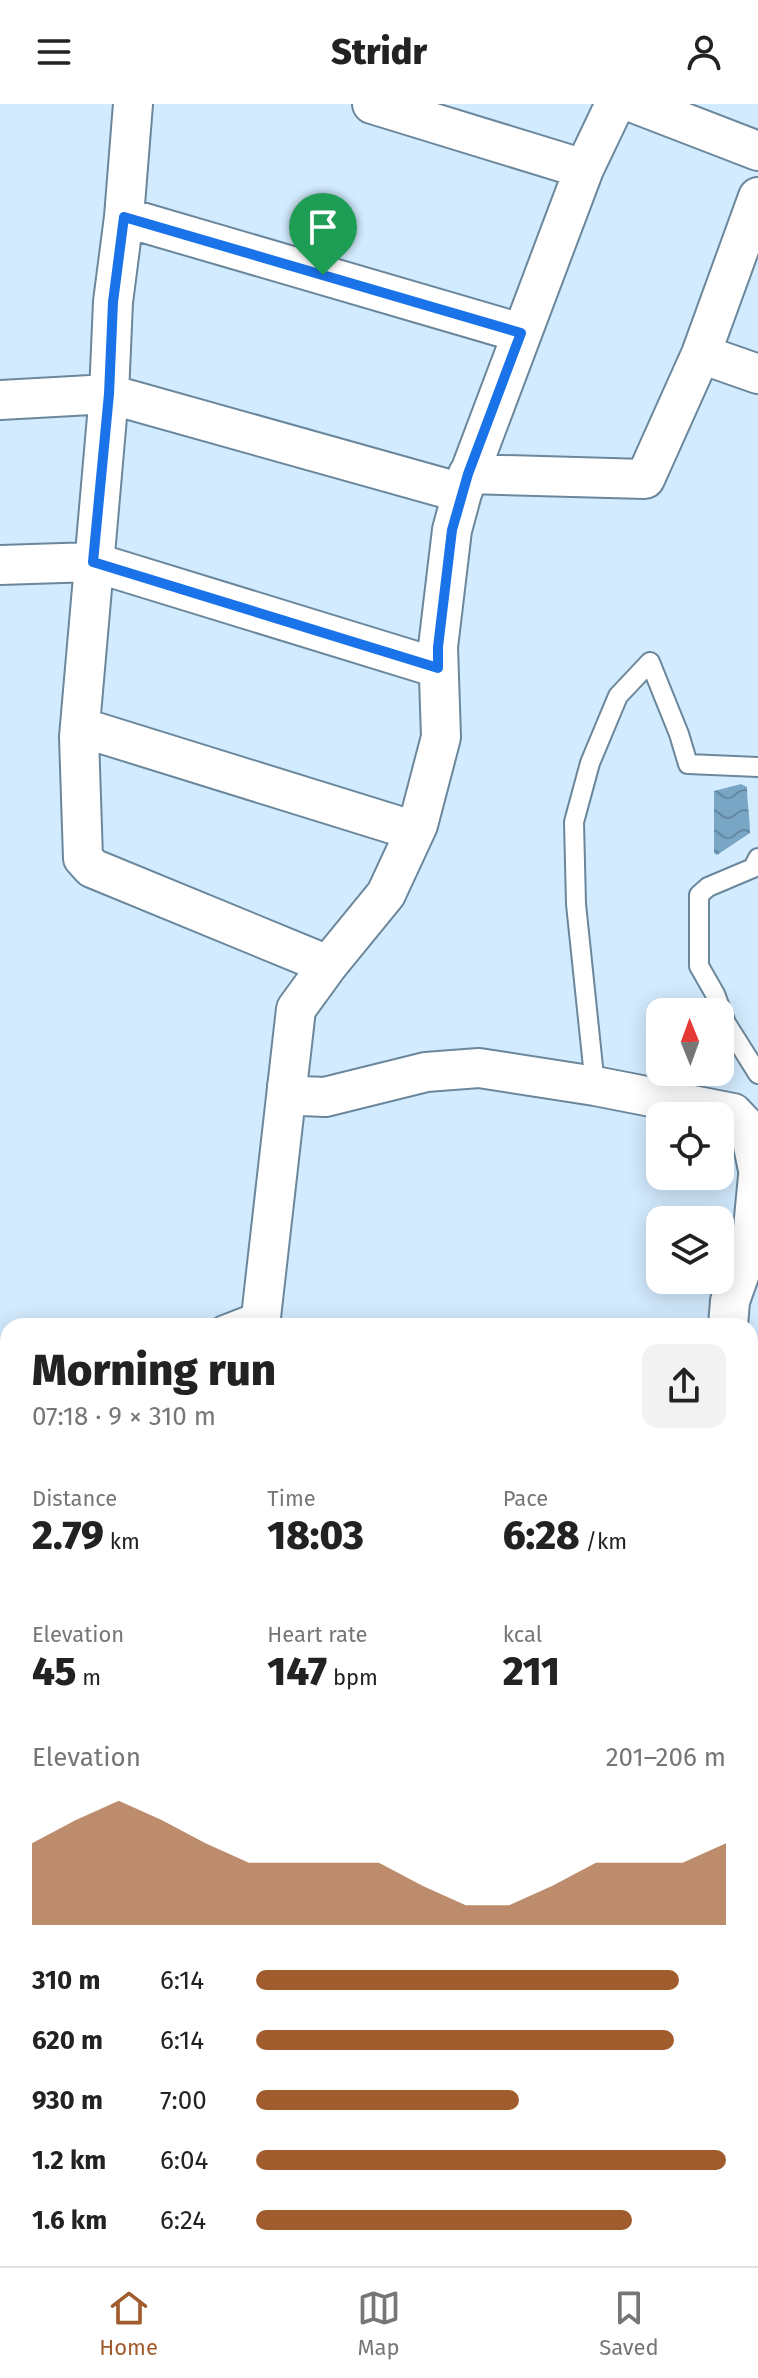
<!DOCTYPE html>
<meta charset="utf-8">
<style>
body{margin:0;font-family:"Fira Sans",sans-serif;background:#f2f2f2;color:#222;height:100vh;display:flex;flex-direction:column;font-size:30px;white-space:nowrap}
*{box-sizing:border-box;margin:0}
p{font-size:26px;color:#767676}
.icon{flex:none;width:44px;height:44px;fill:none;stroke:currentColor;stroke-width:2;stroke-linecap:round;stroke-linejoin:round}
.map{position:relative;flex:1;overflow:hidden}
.drawer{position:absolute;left:0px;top:1214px;width:758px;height:948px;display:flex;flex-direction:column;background:#fff;border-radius:24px 24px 0 0;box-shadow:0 4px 20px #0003}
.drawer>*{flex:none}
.needle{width:52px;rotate:359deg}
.controls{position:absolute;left:646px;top:894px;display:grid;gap:16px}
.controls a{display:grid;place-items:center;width:88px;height:88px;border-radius:16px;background:#fff;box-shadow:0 4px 20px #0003;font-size:40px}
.pin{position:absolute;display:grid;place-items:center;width:68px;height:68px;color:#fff;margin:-82px -34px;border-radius:50% 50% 50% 0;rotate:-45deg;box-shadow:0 0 8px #0007}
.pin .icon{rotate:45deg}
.round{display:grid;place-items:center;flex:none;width:84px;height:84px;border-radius:16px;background:#f2f2f2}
.overview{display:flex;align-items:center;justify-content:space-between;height:136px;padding:0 32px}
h1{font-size:44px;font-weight:800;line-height:60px}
.metrics{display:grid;grid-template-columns:repeat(3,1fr);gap:12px;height:136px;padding:8px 32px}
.metrics div{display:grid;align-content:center}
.metrics b{font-size:40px;font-weight:800}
.metrics small{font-size:22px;font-weight:400}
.metrics p{font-size:22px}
.chart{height:224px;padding:16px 32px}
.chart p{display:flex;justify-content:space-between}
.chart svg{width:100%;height:144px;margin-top:8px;fill:#a15c2e;opacity:.7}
ul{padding:0 32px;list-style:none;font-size:26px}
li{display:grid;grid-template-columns:128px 96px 1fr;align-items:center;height:60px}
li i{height:20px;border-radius:10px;background:#a15c2e}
header{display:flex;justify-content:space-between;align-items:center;height:104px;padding:0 32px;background:#fff;font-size:36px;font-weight:800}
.menu{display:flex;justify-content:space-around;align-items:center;height:112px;border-top:2px solid #e0e0e0;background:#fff;font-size:22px;color:#767676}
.menu a{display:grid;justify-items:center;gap:4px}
.menu .current{color:#a15c2e}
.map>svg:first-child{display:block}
.water{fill:url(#water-waves)}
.building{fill:url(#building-cross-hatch)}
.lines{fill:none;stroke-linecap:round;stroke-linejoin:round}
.service-casing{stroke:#6b879c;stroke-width:22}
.minor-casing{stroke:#6b879c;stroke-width:42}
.tertiary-casing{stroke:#6b879c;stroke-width:48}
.service{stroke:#fff;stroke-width:18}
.minor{stroke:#fff;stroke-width:38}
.tertiary{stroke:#fff;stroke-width:44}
.route-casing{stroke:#fff;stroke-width:16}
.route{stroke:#1a73e8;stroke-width:10}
</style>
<header><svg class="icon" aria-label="menu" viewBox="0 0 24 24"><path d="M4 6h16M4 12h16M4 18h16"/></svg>Stridr<svg class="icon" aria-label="person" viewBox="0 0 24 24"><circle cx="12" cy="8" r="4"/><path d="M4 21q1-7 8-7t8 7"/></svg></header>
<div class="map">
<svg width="758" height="2162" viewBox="0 0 758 2162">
<defs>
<pattern id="water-waves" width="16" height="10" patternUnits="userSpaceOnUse" patternTransform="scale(2)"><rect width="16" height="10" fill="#7aa6c6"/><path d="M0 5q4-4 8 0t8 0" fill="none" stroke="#6488a2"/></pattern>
<pattern id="building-cross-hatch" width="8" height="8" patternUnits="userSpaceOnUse" patternTransform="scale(2)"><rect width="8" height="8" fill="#507a98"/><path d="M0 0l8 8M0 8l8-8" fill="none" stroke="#406077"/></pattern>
</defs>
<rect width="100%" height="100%" fill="#d3ebfe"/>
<path class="water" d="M741,680L747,683C747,699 750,713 750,729L717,751L714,749V687Z"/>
<path class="building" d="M1,1980L8,2012L0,2015V1980Z
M8,2092V2142L0,2146V2096Z"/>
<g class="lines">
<defs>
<path id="service" d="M758,754L753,764L708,783L699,791V862L715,890L726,919L758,970
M595,982L576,800L574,718L590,659L618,592L650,558L679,630L688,660L758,663
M221,1222L262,1206
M675,2154L697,2162"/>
<path id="minor" d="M133,0L124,113L113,198L109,290L79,633L83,754L92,764L328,861
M372,0L584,65
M636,0L758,47
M124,113L521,229
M701,250L758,270
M0,296L109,290L462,389
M468,370L645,375L701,250L758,93
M0,461L93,458L438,564
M80,623L415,727
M287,982L302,992L325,993L426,968L479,964L595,982L733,1009L750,1027L758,1066
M260,1222L296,905L328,861L386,790L418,721L441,633L438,543L452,426L462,389L584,65L615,0
M728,1222L730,1197L752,1135L758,1072
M750,1284L758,1303
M750,1672L758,1670
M0,1681L8,1669
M750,2035L758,2031
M515,2154L521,2162
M255,2162L265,2154"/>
<path id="tertiary" d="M750,1361L758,1357
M0,1529L8,1521"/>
</defs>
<use href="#service" class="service-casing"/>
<use href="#minor" class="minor-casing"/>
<use href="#tertiary" class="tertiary-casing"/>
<use href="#service" class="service"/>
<use href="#minor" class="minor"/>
<use href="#tertiary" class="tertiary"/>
</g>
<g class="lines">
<defs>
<path id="route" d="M124,113L521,229L468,370L452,426L438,543V564L93,458L109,290L113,198Z"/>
</defs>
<use href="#route" class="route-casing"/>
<use href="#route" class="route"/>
</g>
</svg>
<div class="controls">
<a><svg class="needle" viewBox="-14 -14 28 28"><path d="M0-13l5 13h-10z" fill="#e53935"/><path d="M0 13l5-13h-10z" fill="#767676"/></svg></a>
<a><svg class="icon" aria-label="locate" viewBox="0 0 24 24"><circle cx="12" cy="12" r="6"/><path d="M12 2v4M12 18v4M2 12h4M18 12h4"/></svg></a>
<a><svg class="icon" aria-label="layers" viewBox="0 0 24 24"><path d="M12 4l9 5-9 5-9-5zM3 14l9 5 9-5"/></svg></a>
</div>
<div class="pin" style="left:323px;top:171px;background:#1e9e55"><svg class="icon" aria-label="arrive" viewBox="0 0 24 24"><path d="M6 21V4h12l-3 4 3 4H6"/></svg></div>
<section class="drawer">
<div class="overview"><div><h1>Morning run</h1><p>07:18 · 9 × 310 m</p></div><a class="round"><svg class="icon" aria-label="share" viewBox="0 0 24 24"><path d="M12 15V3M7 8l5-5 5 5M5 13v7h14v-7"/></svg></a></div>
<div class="metrics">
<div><p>Distance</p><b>2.79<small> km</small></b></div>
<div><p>Time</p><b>18:03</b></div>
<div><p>Pace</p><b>6:28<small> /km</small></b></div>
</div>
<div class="metrics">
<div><p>Elevation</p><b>45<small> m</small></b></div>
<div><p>Heart rate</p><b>147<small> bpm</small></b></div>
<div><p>kcal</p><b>211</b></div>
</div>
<div class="chart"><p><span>Elevation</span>201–206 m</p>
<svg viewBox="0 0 160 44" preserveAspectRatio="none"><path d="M0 44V19L10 12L20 6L30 12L40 19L50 25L60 25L70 25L80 25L90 32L100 38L110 38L120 32L130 25L140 25L150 25L160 19V44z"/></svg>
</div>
<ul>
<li><b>310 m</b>6:14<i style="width:90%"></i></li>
<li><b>620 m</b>6:14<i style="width:89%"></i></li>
<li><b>930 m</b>7:00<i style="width:56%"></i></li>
<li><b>1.2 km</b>6:04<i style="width:100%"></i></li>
<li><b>1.6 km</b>6:24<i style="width:80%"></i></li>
</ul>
</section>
</div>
<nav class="menu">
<a class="current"><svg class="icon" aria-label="home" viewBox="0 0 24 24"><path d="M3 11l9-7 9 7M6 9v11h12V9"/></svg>Home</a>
<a><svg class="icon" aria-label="map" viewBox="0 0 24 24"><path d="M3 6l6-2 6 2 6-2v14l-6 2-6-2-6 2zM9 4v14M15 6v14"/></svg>Map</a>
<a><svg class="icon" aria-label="saved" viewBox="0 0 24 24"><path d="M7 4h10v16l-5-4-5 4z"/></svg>Saved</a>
</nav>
